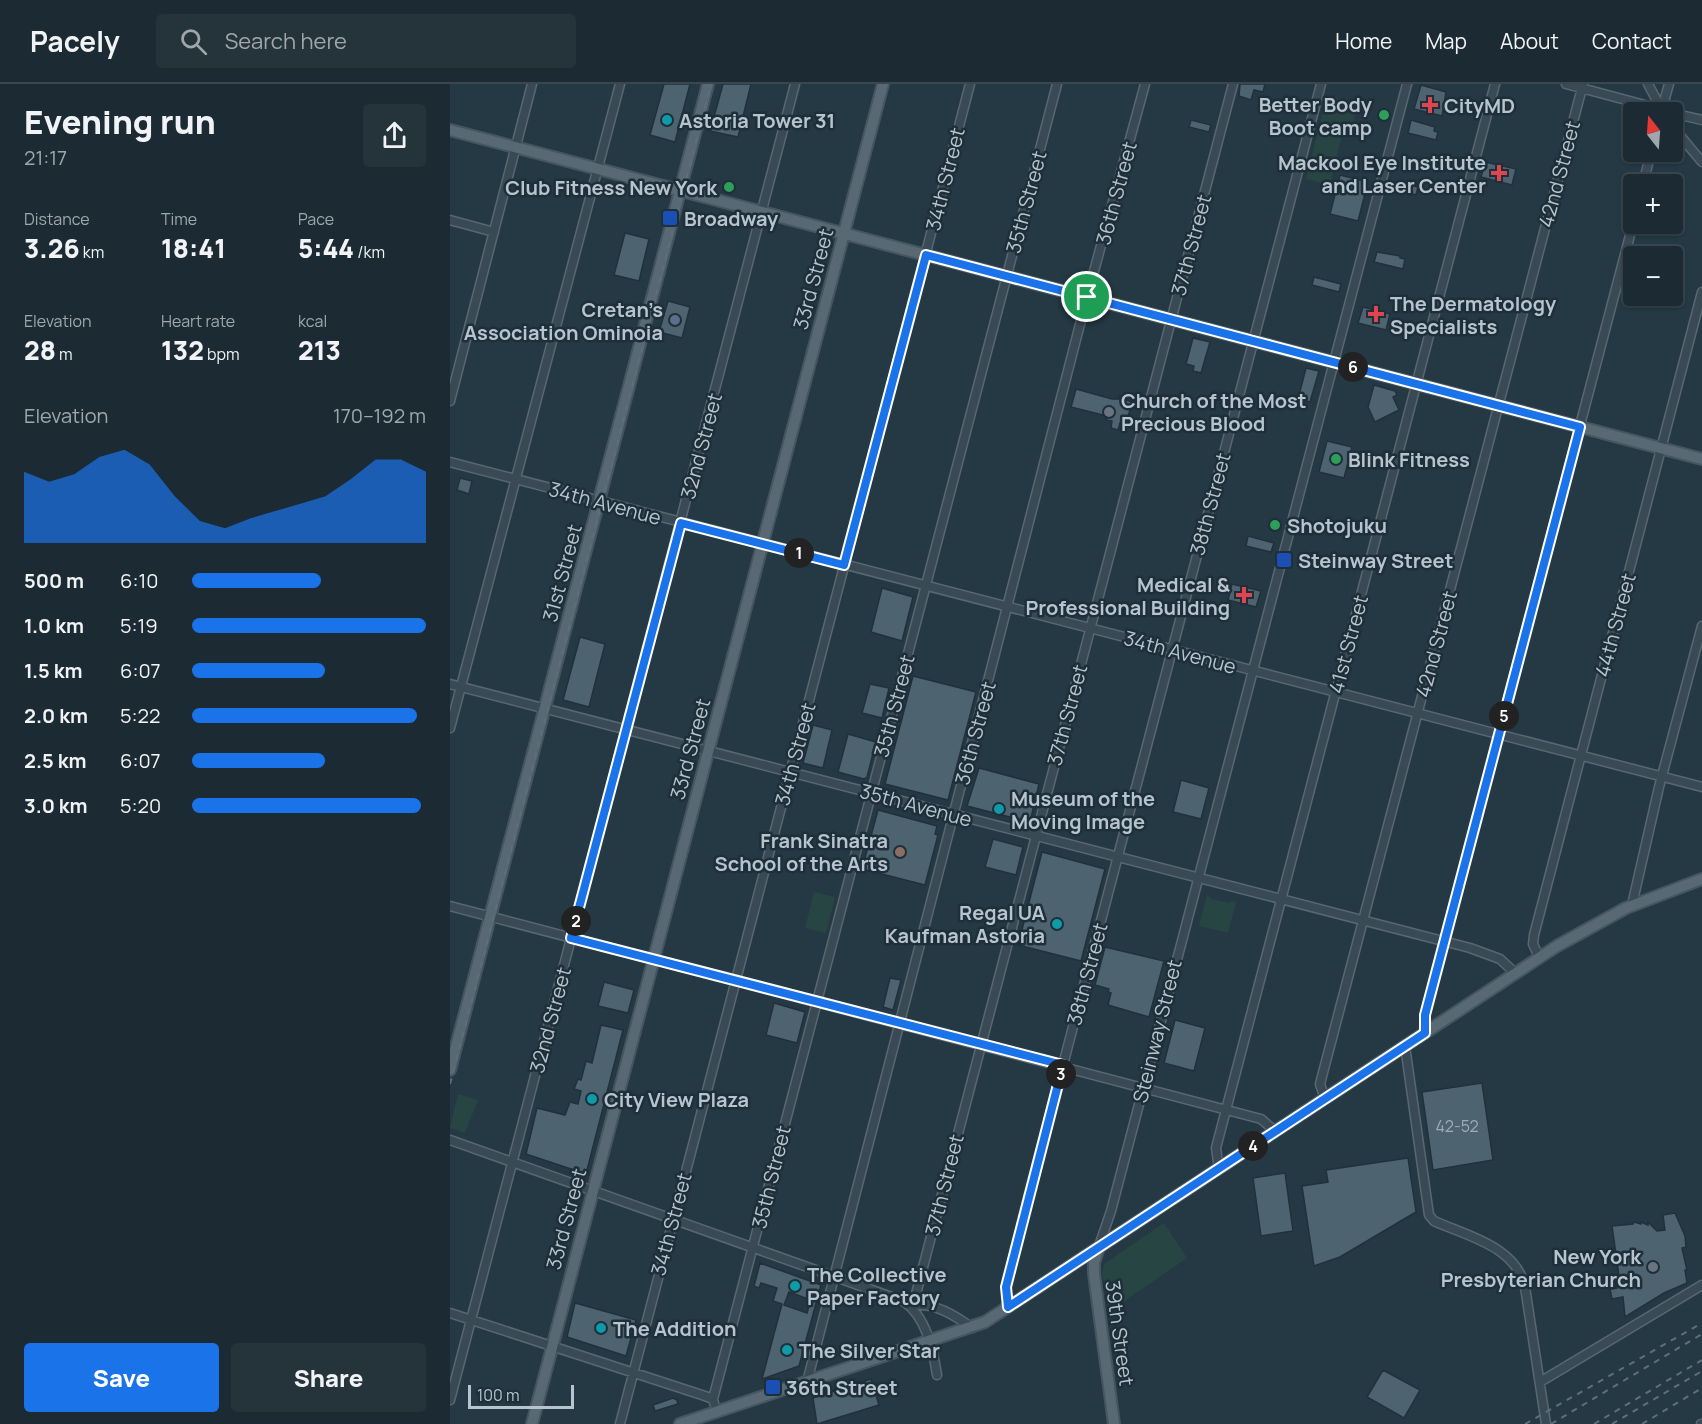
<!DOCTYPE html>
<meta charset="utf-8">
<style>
body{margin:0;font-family:Manrope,sans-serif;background:#25333b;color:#f1f3f6;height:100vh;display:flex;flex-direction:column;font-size:22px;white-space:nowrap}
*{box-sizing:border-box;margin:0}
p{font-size:20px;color:#a0a7ac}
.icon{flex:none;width:33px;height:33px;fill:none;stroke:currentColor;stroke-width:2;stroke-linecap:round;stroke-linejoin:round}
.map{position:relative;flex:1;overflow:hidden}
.details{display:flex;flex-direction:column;background:#1c2b33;width:450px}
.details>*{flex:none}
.needle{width:39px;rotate:343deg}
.controls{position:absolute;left:1173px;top:18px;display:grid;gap:12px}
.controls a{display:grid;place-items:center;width:60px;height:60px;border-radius:6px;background:#1c2b33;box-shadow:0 2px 4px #0004,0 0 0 2px #3a474e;font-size:30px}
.scale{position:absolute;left:18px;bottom:15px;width:106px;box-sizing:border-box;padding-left:6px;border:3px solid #b7c4cd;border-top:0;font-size:16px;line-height:21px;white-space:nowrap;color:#b7c4cd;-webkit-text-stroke:4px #1e2f39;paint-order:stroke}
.pin{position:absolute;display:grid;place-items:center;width:51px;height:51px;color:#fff;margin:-26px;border:3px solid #fff;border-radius:50%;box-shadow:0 2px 6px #0007}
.km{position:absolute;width:30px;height:30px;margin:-15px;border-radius:50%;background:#222;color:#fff;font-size:16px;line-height:30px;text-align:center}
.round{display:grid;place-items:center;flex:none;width:63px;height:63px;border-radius:6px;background:#25333b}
.headline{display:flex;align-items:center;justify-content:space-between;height:102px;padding:0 24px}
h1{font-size:33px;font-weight:800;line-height:45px}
.metrics{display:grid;grid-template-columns:repeat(3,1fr);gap:9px;height:102px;padding:6px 24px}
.metrics div{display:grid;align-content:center}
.metrics b{font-size:26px;font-weight:800}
.metrics small{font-size:16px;font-weight:400}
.metrics p{font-size:16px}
.chart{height:168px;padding:12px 24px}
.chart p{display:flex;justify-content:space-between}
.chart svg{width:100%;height:108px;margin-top:6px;fill:#1a73e8;opacity:.7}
.primary-button{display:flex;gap:12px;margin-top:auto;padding:12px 24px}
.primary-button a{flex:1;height:69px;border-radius:6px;background:#1a73e8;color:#fff;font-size:24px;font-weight:800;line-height:69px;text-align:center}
.primary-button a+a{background:#25333b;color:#f1f3f6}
ul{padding:0 24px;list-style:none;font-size:20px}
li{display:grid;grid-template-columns:96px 72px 1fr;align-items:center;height:45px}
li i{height:15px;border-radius:8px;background:#1a73e8}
header{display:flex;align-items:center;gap:36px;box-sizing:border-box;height:84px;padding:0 30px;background:#1c2b33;border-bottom:2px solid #3a474e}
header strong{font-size:28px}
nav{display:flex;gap:33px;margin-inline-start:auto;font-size:21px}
.search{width:420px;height:54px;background:#25333b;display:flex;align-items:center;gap:15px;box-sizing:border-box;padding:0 21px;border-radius:6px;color:#a0a7ac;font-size:22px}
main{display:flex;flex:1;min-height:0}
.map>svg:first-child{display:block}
.green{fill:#274543}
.building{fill:#4e6370;stroke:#20313b;stroke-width:1.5;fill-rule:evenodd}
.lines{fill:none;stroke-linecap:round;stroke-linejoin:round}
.minor-casing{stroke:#586771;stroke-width:11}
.major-casing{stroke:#465660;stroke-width:14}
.minor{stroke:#3a4a54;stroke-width:8}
.major{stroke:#586974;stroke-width:10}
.rail{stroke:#5c6f7b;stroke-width:2;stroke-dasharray:6 6;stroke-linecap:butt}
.route-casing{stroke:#fff;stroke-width:12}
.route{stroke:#1a73e8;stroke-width:8}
.health-dot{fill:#e0444e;stroke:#1e2f39;stroke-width:2}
.leisure-dot{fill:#2e9e5b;stroke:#1e2f39;stroke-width:2}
.culture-dot{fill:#0f9aa8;stroke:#1e2f39;stroke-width:2}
.transit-dot{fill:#1a4fb4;stroke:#1e2f39;stroke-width:2}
.service-dot{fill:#5c6f8a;stroke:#1e2f39;stroke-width:2}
.worship-dot{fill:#6b7280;stroke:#1e2f39;stroke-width:2}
.education-dot{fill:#8d6e63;stroke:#1e2f39;stroke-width:2}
.labels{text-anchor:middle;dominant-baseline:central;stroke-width:5;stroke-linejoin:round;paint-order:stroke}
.number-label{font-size:16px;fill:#9dacb6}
.poi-label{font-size:20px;font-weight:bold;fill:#b7c4cd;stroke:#1e2f39;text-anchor:start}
.street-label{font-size:20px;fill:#b7c4cd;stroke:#1e2f39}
</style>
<header>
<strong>Pacely</strong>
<div class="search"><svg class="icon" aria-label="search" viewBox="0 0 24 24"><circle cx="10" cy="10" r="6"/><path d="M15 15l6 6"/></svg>Search here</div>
<nav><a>Home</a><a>Map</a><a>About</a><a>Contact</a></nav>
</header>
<main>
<section class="details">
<div class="headline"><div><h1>Evening run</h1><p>21:17</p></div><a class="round"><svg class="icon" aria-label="share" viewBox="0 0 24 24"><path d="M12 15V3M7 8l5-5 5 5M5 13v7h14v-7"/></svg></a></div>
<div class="metrics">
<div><p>Distance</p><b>3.26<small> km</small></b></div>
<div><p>Time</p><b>18:41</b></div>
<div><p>Pace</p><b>5:44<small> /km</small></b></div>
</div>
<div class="metrics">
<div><p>Elevation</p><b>28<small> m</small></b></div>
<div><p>Heart rate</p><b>132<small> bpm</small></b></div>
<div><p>kcal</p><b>213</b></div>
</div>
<div class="chart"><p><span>Elevation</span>170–192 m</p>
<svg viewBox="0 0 160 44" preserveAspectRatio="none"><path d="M0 44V15L10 19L20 16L30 9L40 6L50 12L60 25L70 35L80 38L90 34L100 31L110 28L120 25L130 18L140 10L150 10L160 15V44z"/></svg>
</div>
<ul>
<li><b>500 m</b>6:10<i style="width:55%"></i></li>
<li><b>1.0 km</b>5:19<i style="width:100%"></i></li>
<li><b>1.5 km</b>6:07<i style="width:57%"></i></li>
<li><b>2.0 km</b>5:22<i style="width:96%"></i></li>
<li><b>2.5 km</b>6:07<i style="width:57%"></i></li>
<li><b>3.0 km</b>5:20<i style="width:98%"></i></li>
</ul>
<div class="primary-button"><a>Save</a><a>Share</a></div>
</section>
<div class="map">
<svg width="1252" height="1340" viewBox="0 0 1252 1340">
<rect width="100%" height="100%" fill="#253944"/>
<path class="green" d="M877,11L908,19L900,52L892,50L880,101L856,95Z
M364,808L385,813L376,849L355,844Z
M757,811L762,815L779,819L781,817L786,818L778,849L749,842Z
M8,1010L28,1016L15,1049L0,1044Z
M714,1139L737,1174L660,1227L652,1189L654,1180Z"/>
<path class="building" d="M214,0H240L225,58L200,51Z
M273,0H301L288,53L260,47Z
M790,0H815L813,8L804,6L801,16L789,12Z
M971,1L996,8L992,32L964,25Z
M741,36L761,41L759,48L739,43Z
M961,36L985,43L984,47L988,48L986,56L958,49Z
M1035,78L1066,85L1062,101L1031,93Z
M890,91L918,98L908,137L880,130Z
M946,97L968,103L966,111L944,105Z
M175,149L199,155L189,197L164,191Z
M927,168L950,172V174L955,175L953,185L924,178Z
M864,193L891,200L889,208L862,201Z
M218,217L240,223L232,254L209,248Z
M913,223L940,230L936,246L908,239Z
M743,254L760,258L751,289L743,287L744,282L736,280Z
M856,284L869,287L860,318L848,315Z
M924,301L945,307L947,311L943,313L949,326L925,338L918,323Z
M626,305L662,315H669V312L676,314V316L682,318L676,341L670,339L668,346L661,344L662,337L656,336L657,332L621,323Z
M877,357L902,363L894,394L869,388Z
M10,394L22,397L19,410L7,406Z
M798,452L824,459L821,468L796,462Z
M782,500L811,507L806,523L778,516Z
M432,504L463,513L452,557L421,548Z
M130,553L155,560L139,623L113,616Z
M463,592L526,608L498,716L435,700Z
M420,600L439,604L432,634L412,629Z
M363,641L382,646L373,684L353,679Z
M398,650L426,658L417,693L414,695L388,688Z
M529,684L589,700L580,738L517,722Z
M731,696L759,704L751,735L723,728Z
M428,726L487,742L485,750L488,751L475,801L412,785Z
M543,755L573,763L566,791L535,783Z
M592,768L655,785L631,877L568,861Z
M655,863L714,877L699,933L658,921L661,909L658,908L659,905L645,901Z
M440,894L451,896L443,926L433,923Z
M154,898L184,906L178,929L148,922Z
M324,919L355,928L347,959L316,951Z
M725,936L755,944L744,987L714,979Z
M151,941L173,946L136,1090L76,1070L87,1024L115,1031L120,1018L128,1020L131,1007L124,1005L128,995L131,996L136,977L142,979Z
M1032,999L1043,1076L983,1086L972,1008Z
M958,1074L966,1128L890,1173L864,1182L852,1102L878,1098L876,1086Z
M835,1089L843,1147L811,1152L803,1094Z
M1225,1129L1235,1152L1236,1163L1232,1164L1237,1186H1235L1237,1199L1214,1209L1175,1233L1173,1213L1162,1215L1160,1205L1167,1204L1165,1193L1169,1192L1162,1142L1183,1140L1184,1138L1191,1140V1138L1198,1141V1138L1207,1147L1215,1146L1213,1131Z
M310,1179L371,1201L349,1282L312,1295L332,1220L323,1217L327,1204L311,1199L309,1204L304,1202ZM339,1208L358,1215L357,1217L360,1218L357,1229L334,1221Z
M125,1219L186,1236L176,1272L117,1253Z
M933,1286L970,1306L954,1334L917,1313Z
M421,1295L429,1321L367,1340L363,1314Z
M223,1314L227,1316L228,1320L205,1327L203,1321Z"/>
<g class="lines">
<defs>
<path id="minor" d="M1116,0L1221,28
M1198,0L1212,26
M1211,28L1219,0
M1222,29L1252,36
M1222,42L1252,78
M1193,100L1201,68
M0,136L44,148
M0,317L82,0
M0,378L1252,703
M0,600L1020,864L1050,875L1065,889
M0,644L170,0
M1182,821L1209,703L1252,542
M0,822L811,1035L825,1047
M1089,873L1083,860L1084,851L1252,208
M975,949V931L1184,136
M955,962L979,1131L984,1137C1017,1152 1066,1162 1075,1203L1096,1340
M875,1015L870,1000L1133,0
M0,1056L453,1217C476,1232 483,1265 487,1291
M769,1085L766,1064L1045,0
M649,1162L661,1127L957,0
M461,1222L466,1210L783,0
M461,1222C482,1217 505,1231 522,1244
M558,1223L556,1203L578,1114L871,0
M0,1229L252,1311L263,1315L264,1319
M357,1298L637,213L695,0
M1090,1298L1252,1201
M263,1315L607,0
M0,1316L345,0
M170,1340L520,0
M1251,1340H1252"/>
<path id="major" d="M0,46L1252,375
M0,986L258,0
M649,1163L644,1179V1190L664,1340
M82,1340L433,0
M230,1340L535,1238L1107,862L1176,824L1252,795"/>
</defs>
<use href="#minor" class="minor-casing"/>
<use href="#major" class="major-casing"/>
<use href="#minor" class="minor"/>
<use href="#major" class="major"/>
<path class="rail" d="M0,1000L261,0
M1075,1340L1252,1239
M1101,1340L1252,1250
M1144,1340L1252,1276
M1162,1340L1252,1287
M1192,1340L1252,1304"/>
</g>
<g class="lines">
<defs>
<path id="route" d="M476,171L1130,343L975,931V949L558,1223L556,1203L613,981L121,854L231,439L394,481Z"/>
</defs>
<use href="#route" class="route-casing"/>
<use href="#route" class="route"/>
</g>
<g class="health-dot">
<path d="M977 12h6v6h6v6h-6v6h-6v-6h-6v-6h6z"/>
<path d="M1046 80h6v6h6v6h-6v6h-6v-6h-6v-6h6z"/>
<path d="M923 221h6v6h6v6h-6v6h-6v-6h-6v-6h6z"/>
<path d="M791 502h6v6h6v6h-6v6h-6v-6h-6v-6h6z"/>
</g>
<g class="leisure-dot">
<circle cx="934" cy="31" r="6"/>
<circle cx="279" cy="103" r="6"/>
<circle cx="886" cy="375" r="6"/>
<circle cx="825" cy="441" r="6"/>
</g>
<g class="culture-dot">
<circle cx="217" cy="36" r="6"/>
<circle cx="549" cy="725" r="6"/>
<circle cx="607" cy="840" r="6"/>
<circle cx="142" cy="1015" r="6"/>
<circle cx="345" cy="1202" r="6"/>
<circle cx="151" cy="1244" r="6"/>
<circle cx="337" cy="1266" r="6"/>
</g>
<g class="transit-dot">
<rect x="212" y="126" width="16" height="16" rx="3"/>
<rect x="826" y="468" width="16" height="16" rx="3"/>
<rect x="315" y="1295" width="16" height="16" rx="3"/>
</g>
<circle class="service-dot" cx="225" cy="236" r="6"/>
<g class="worship-dot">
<circle cx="659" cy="328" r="6"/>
<circle cx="1203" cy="1183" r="6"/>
</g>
<circle class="education-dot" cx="450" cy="768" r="6"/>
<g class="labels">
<g class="number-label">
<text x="1007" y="1042">42-52</text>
</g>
<g class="poi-label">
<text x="922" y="20" text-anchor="end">Better Body<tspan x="922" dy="23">Boot camp</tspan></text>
<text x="994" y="21">CityMD</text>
<text x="229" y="36">Astoria Tower 31</text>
<text x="1036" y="78" text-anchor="end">Mackool Eye Institute<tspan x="1036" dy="23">and Laser Center</tspan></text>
<text x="267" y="103" text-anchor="end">Club Fitness New York</text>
<text x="234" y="134">Broadway</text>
<text x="940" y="219">The Dermatology<tspan x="940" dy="23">Specialists</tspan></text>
<text x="213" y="225" text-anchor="end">Cretan’s<tspan x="213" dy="23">Association Ominoia</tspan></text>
<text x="671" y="316">Church of the Most<tspan x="671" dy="23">Precious Blood</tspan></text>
<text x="898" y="375">Blink Fitness</text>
<text x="837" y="441">Shotojuku</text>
<text x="848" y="476">Steinway Street</text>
<text x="780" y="500" text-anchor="end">Medical &amp;<tspan x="780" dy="23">Professional Building</tspan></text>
<text x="561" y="714">Museum of the<tspan x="561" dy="23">Moving Image</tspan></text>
<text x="438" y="756" text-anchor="end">Frank Sinatra<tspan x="438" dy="23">School of the Arts</tspan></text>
<text x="595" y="828" text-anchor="end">Regal UA<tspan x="595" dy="23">Kaufman Astoria</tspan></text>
<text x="154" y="1015">City View Plaza</text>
<text x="1191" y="1172" text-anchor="end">New York<tspan x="1191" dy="23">Presbyterian Church</tspan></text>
<text x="357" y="1190">The Collective<tspan x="357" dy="23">Paper Factory</tspan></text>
<text x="163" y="1244">The Addition</text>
<text x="349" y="1266">The Silver Star</text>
<text x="336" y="1303">36th Street</text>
</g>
<g class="street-label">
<text transform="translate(1109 90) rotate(-75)">42nd Street</text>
<text transform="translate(495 95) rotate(-76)">34th Street</text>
<text transform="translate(666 109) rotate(-75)">36th Street</text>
<text transform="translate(576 118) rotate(-75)">35th Street</text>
<text transform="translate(741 161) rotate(-75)">37th Street</text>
<text transform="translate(363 195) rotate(-75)">33rd Street</text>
<text transform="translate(251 362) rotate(-75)">32nd Street</text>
<text transform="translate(155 419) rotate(15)">34th Avenue</text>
<text transform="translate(760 420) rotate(-75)">38th Street</text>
<text transform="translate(112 489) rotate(-75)">31st Street</text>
<text transform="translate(1165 541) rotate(-75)">44th Street</text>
<text transform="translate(898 560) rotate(-75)">41st Street</text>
<text transform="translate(986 560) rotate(-75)">42nd Street</text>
<text transform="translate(730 568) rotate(15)">34th Avenue</text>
<text transform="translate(444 622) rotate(-75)">35th Street</text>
<text transform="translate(617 631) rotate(-75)">37th Street</text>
<text transform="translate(525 649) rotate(-75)">36th Street</text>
<text transform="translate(240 665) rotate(-75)">33rd Street</text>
<text transform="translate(345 670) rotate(-75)">34th Street</text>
<text transform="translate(466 721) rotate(15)">35th Avenue</text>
<text transform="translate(637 890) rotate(-75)">38th Street</text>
<text transform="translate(100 936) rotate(-75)">32nd Street</text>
<text transform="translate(707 947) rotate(-76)">Steinway Street</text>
<text transform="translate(321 1093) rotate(-76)">35th Street</text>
<text transform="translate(494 1101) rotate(-76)">37th Street</text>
<text transform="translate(116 1135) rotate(-75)">33rd Street</text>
<text transform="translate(221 1140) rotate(-75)">34th Street</text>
<text transform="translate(670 1249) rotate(82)">39th Street</text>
</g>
</g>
</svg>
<div class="controls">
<a><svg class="needle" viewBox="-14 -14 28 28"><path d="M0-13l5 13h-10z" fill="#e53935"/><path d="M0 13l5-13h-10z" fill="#a0a7ac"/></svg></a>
<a>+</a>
<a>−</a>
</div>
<div class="scale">100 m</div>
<div class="pin" style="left:637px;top:213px;background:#1e9e55"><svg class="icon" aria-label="arrive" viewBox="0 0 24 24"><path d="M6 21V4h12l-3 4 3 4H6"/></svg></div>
<b class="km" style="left:349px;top:469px">1</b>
<b class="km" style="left:126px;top:837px">2</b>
<b class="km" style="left:611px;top:990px">3</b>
<b class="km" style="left:803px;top:1062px">4</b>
<b class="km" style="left:1054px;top:632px">5</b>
<b class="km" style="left:903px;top:283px">6</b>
</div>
</main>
